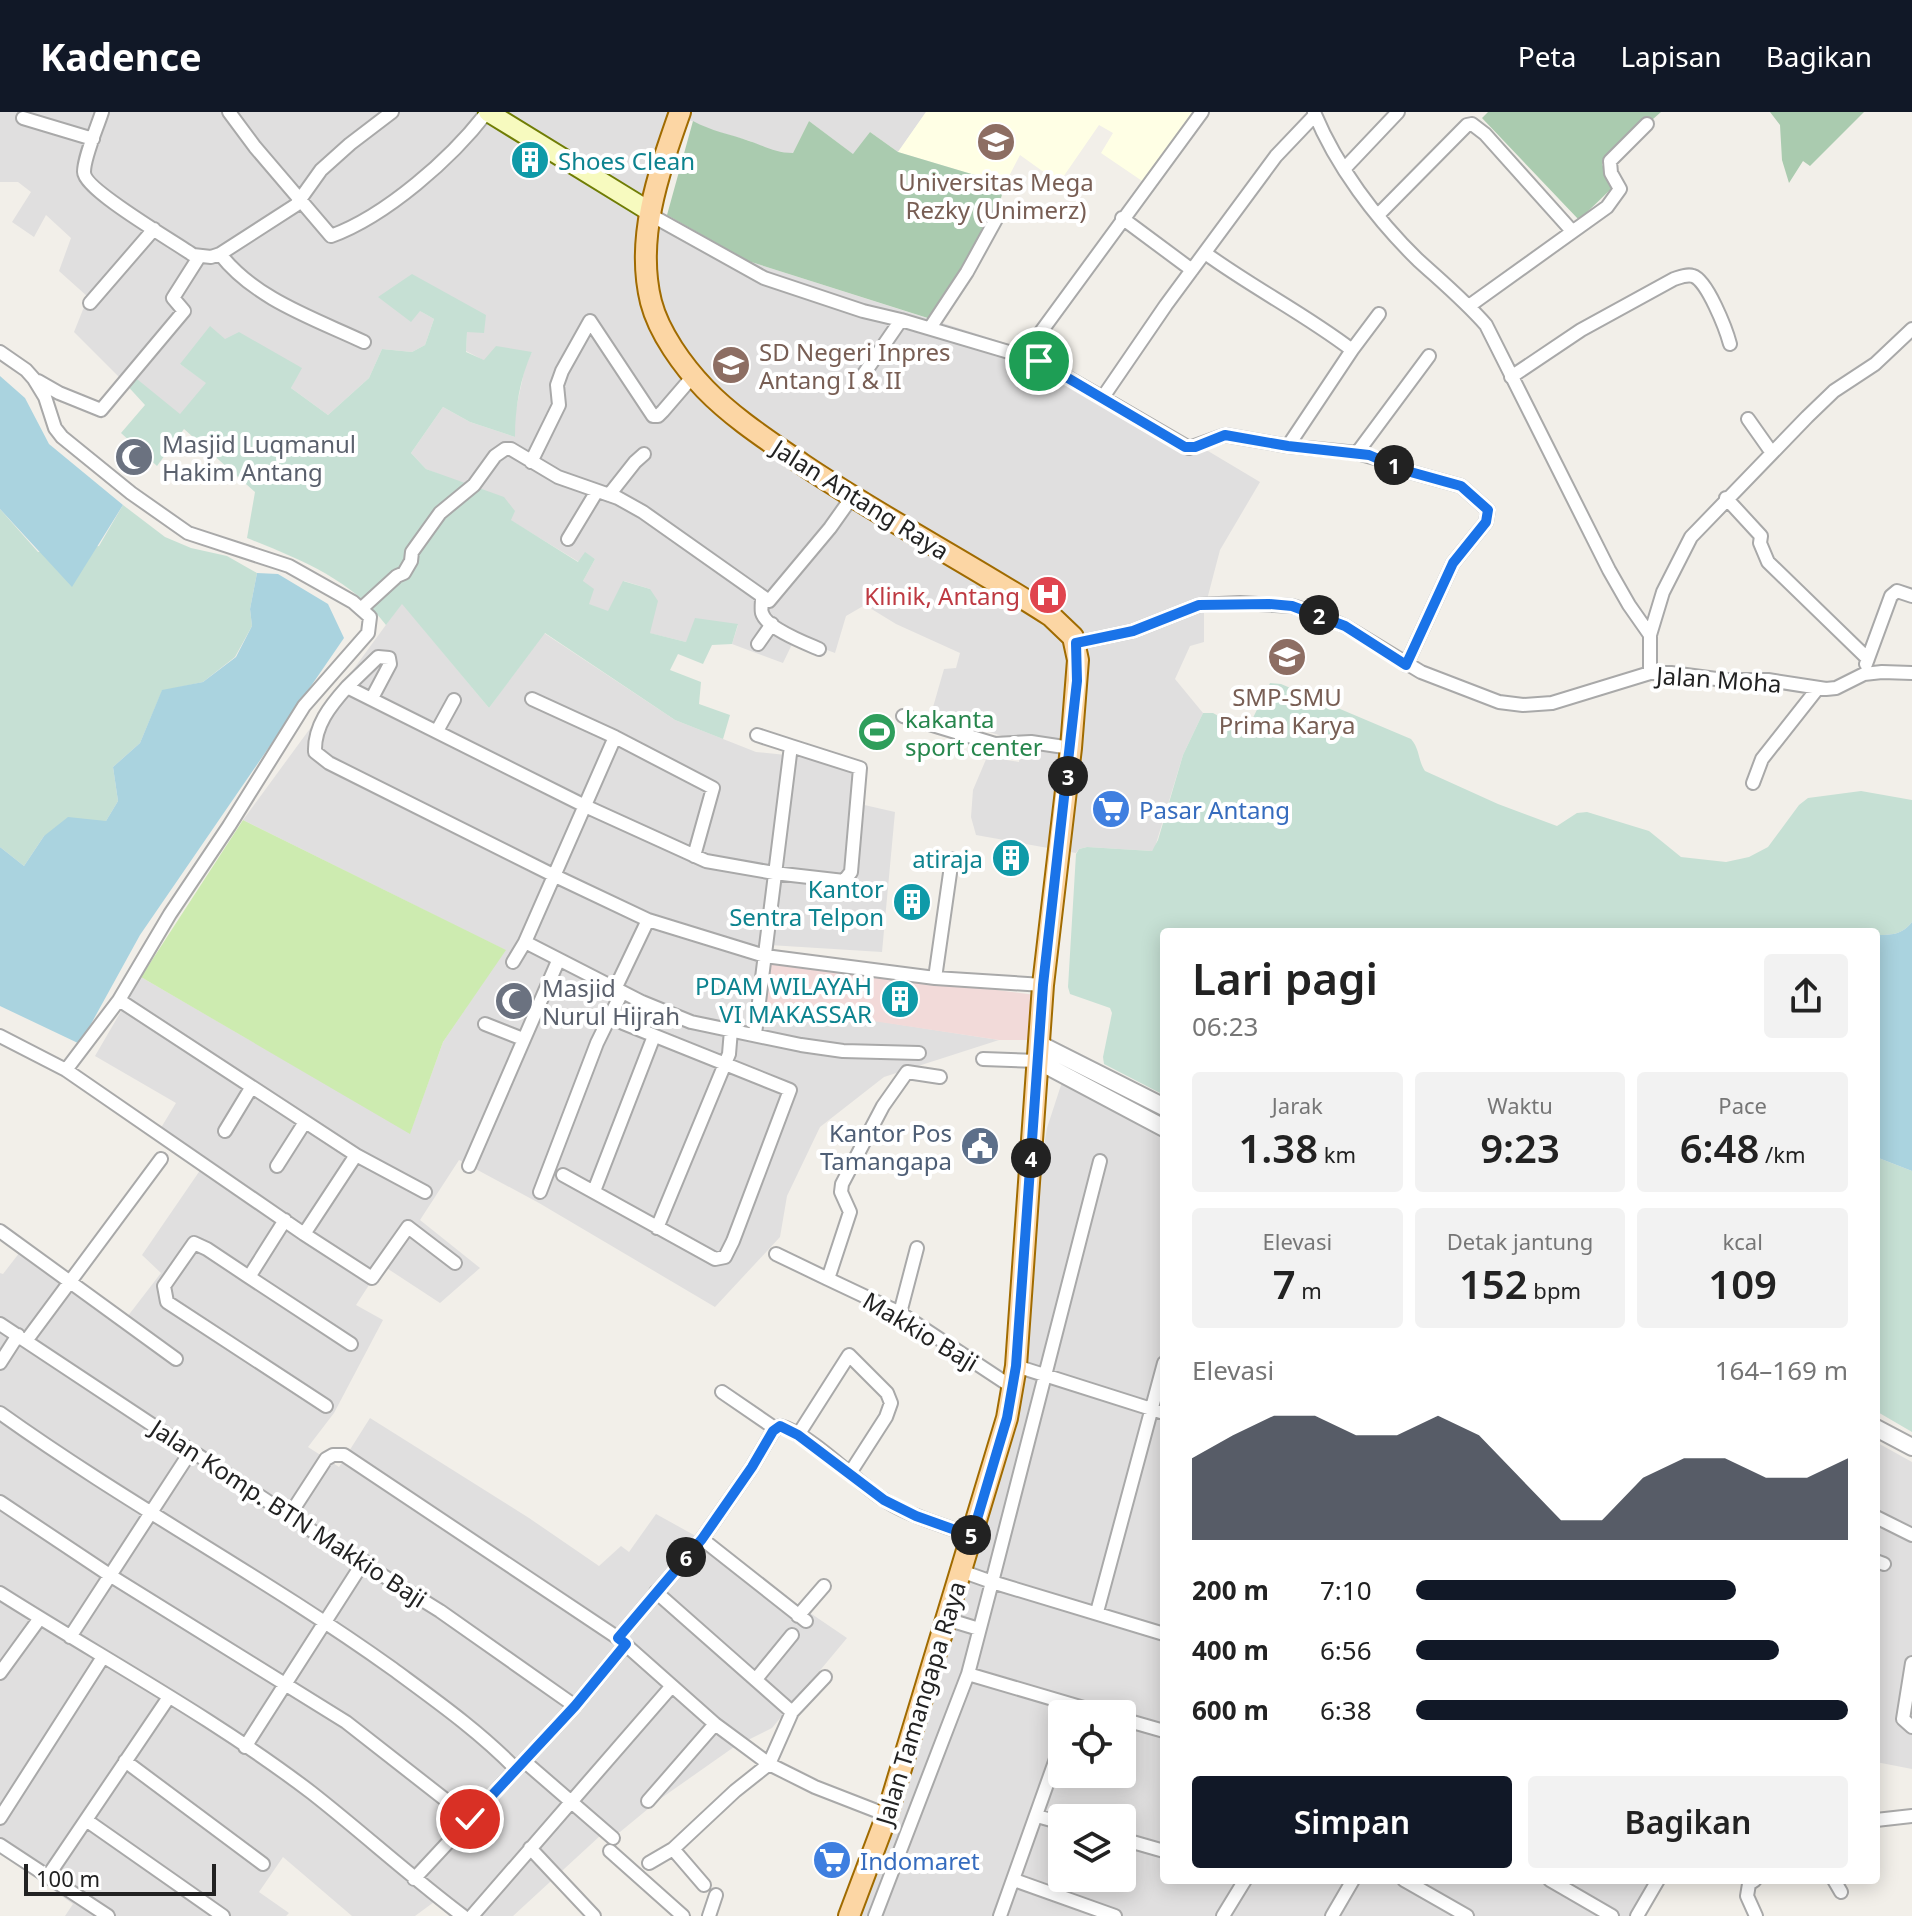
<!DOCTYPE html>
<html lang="id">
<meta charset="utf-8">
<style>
body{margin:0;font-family:"Noto Sans",sans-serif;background:#f2f2f2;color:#222;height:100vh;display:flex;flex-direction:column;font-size:30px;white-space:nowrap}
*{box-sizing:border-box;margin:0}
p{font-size:26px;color:#767676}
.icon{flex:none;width:44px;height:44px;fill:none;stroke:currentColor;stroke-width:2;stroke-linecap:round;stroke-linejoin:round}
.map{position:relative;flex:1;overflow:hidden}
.details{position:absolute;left:1160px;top:816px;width:720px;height:956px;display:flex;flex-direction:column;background:#fff;border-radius:8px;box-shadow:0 4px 20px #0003}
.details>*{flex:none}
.tools{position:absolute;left:1048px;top:1588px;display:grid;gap:16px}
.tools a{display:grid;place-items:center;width:88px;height:88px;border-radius:8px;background:#fff;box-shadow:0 4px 20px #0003;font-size:40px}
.scale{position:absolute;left:24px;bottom:20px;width:192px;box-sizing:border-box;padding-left:8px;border:4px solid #222;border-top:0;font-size:22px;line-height:28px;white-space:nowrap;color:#222;-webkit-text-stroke:6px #fff;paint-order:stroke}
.pin{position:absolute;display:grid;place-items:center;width:68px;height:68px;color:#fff;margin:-34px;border:4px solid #fff;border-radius:50%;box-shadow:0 2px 8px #0007}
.km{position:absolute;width:40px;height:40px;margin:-20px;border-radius:50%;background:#222;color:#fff;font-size:22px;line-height:40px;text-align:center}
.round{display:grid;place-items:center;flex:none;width:84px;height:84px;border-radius:8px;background:#f2f2f2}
.overview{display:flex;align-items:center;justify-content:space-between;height:136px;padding:0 32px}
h1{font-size:44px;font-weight:600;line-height:60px}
.stats{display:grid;grid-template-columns:repeat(3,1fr);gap:12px;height:136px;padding:8px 32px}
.stats div{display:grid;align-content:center;border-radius:8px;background:#f2f2f2;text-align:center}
.stats b{font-size:40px;font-weight:600}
.stats small{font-size:22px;font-weight:400}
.stats p{font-size:22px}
.chart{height:224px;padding:16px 32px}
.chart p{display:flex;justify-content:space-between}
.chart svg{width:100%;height:144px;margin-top:8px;fill:#111827;opacity:.7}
.action{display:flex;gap:16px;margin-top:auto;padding:16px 32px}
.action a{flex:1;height:92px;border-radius:8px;background:#111827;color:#fff;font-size:32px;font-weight:600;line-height:92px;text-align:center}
.action a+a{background:#f2f2f2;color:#222}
ul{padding:0 32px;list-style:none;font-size:26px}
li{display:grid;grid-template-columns:128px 96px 1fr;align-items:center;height:60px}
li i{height:20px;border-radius:10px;background:#111827}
header{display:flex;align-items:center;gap:48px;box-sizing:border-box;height:112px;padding:0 40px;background:#111827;color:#fff}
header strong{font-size:38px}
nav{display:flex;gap:44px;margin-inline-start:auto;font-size:28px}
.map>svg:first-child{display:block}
.residential{fill:#e0dfdf;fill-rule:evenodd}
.commercial{fill:#f2dad9}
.education{fill:#ffffe5}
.grass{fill:#cdebb0}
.wetland{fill:#c6e0d4}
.cemetery{fill:#aacbaf}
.water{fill:#aad3df}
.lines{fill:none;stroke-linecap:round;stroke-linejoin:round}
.minor-casing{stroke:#a9a9a9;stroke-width:16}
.tertiary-casing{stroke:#a9a9a9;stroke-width:20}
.secondary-casing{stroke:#707d05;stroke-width:22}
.primary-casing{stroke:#a06b00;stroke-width:24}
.minor{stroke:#fff;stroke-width:12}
.tertiary{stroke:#fff;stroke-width:16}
.secondary{stroke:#f7fabf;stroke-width:18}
.primary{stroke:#fcd6a4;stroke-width:20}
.route-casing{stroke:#fff;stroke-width:16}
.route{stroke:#1a73e8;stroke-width:10}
.labels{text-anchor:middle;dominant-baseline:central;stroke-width:8;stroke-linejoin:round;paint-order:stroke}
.culture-label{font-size:24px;fill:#0d838f;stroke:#fff;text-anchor:end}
.education-label{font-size:24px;fill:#785e54;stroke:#fff}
.worship-label{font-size:24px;fill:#5b616d;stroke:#fff;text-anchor:start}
.street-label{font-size:24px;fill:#222;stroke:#fff}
.health-label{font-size:24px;fill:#be3a42;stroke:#fff;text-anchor:end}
.leisure-label{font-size:24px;fill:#27864d;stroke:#fff;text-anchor:start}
.shop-label{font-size:24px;fill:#366cbe;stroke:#fff;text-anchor:start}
.service-label{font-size:24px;fill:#4e5e75;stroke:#fff;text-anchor:end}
</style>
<header>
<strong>Kadence</strong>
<nav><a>Peta</a><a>Lapisan</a><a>Bagikan</a></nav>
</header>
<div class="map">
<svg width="1912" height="1804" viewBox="0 0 1912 1804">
<rect width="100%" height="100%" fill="#f2efe9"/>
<path class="residential" d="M0,0H926L898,40L870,20L854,43L809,9L793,41H775L750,29L707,17L692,9L669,5L648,107L667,103L748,149L1018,235L1104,277L1260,370L1220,438L1204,499V530L1190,534L1175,567L1203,601L1183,643L1155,735L1152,739L1087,735L1079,737L1076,741L976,723L971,705L973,678L987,645L1019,650L1021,630L931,602L944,557L956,556L960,541L896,512L865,493L846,504L835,541L795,526L783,551L732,532L738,513L686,530L649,521L650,477L624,469L608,500L588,492L583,469L595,447L585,441L579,450L510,408L468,374L426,357L411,341L443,295L470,310L515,325V302L525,255L532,240L485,249L466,239L467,220L420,199L434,207L425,233L412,240L382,237L369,266L328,303L291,276L301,255L180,252L207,271L180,303L132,264L123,269L74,220L88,185L59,159L71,126L46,103L34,125L12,110L31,80L18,70H0Z
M402,491L489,596L544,521L675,608L756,640L863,651L860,692L895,700L882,840L769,833L754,890L999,928L884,965L820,1015L787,1084L780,1125L715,1195L539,1091L459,1048L420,1108L480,1156L440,1191L382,1153L356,1193L383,1208L334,1301L308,1335L339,1355L370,1306L529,1406L599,1454L621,1434L629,1440L656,1402L703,1428L847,1526L772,1616L734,1635L660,1687L620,1720L601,1723L513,1804H449L434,1790L415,1804H352L283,1745L259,1780L289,1801L286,1804H65L73,1792L0,1741V1161L3,1162L20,1140L124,1209L161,1161L142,1143L203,1054L156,1024L176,991L95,944L141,865L410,1021L443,930L505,838L243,708Z
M1063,967L1164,1020V1768H1665L1644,1804H854L1022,1248L1043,1040L1047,1016ZM1062,1602H1122V1662H1062ZM1062,1706H1122V1766H1062Z
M1876,1330L1912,1350V1657L1876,1650Z"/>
<path class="commercial" d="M765,848L1036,883V928H999L754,891Z"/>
<path class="education" d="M926,0H1204L1151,75L1101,41L1113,21L1099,13L1059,71L1020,43L1005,72L898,40Z"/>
<path class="grass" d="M243,708L506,838L443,930L410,1022L141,865Z"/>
<path class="wetland" d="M412,162L486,203L484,221L467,220L466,240L484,248L496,234L532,240C520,266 515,296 515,325L470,310L443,295L411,341L426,357L504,385L515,399L511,408L578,450L585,440L595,447L583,469L594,477L589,492L608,499L623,469L650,477L658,489L650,521L686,530L695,506L738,512L732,532L712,533L703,552L678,542L670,558L701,570L699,592L730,603L723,627L675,608L545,521L489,596L402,492L386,513C351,467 299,447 247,426L255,380L184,317L157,354L121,321L145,293L123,269L132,263L180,302L206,271L180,252L210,214L225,227L239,220L302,256L291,276L328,303L369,266L382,237L412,240L425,233L434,207L420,199L411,210L378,185Z
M123,393L165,425L191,436L227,444L257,461L250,497L252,514L235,545L203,570L162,579L140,631L113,655L118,689L106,709L44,724L24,754L0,735V397L38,440L99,434Z
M1270,571L1281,572L1411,627C1420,637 1418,649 1425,659L1498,692L1557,714L1577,701L1587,700L1649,719L1681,745L1726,750L1749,745L1768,735L1799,693L1808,686L1861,679L1912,688V810C1902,823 1891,823 1876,823V820H1164V983L1104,952L1103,945L1112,901L1110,896L1070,882L1068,875L1076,742L1079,737L1087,735L1152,739L1158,728L1183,643L1203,601H1213L1242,617L1248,616Z
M1876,1045L1912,1059V1320L1876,1299Z"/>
<path class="cemetery" d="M1488,0H1661L1602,52L1612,76L1579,108L1482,6Z
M1770,0H1864L1810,54L1803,49L1789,71L1782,48L1780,13Z
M693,9C711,19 730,22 749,29C765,34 775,41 793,41L809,9L853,42L870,20L898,40L1005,72L999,93L982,114L987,128L934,208L748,149L667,103Z"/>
<path class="water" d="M0,264L25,286L49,332L123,393L72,475L0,397Z
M257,461L278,462L328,492L344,526L140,823L80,932L0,894V735L24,754L44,724L68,705L106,709L118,689L113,655L140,631L162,578L203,570L236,545L252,514L250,497Z
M1912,810V1059L1876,1045V823C1891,823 1902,823 1912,810Z"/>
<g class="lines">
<defs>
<path id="minor" d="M102,0C97,16 84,45 84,60C84,78 175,130 193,143L211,145L220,142L296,93L321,58L350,32L392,0
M229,0L255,35L331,124C386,104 452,46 487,0
M1314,0C1336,54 1376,107 1418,148C1441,169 1465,189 1486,213L1609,458L1629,493L1650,523V561
M23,6L93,27
M1344,57L1398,0
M649,102L764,166L863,199L901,208L1039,249L1189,336L1225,323L1288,334L1357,341L1429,244
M1378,103L1467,13L1472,12L1485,22L1572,119
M1122,106L1192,158
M1205,141C1253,176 1305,202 1352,238
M220,142C255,187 313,206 364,230
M90,191L154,117
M1469,194L1607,95L1620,77L1611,61L1610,49L1647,12
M930,216L967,160L1000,100
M0,240L26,258L34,267L45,285L55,316L62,325L131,381L188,421L289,454L353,490L370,505L368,521L304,594L229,714L170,802L119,888L66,958
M1024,243L1202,0
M1511,265L1581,218L1674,167C1680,165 1687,162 1693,164C1707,168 1726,217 1730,232
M38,269L59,281L101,298L184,199L173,186L199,145
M859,269L901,208
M1103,285L1166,193L1276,44L1315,3
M1748,307L1772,341
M1288,334L1352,238L1379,202
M1357,341L1386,349L1407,359L1461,374L1488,398L1486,410L1453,451L1406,553
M531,350L559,293L557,273L562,259L590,209L653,304H658L663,299L694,263
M609,383L635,350L644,342
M1726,386L1761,424L1760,431L1768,450L1868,547
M568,427L597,379
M762,487C762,489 761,499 762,501C766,516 805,531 819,537
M362,496L397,464L404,461L411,449L412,440L440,401L474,373L495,344L505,337H511L558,365L618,386L643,400L769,489L830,416L852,385
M1650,523L1663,480L1691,425L1807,305L1834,279L1875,252L1912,217
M1076,531L1133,519L1199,493L1240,491L1292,494L1312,500L1345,514L1421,560L1499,590L1523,593L1552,591L1650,561H1671L1724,568H1768L1826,577L1836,576L1864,562L1882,560L1912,561
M758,532L772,512
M1866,552L1891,484L1897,479L1912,484
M347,575L378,545L389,546L390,552L372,586
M532,587L615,625L525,830L642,890L691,910L801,933L843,939L919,941
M903,604L995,632L1031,630L1071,636
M437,619L454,588
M615,625L713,676L694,744
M791,634L860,656L851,760L844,769L774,761L706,749L585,694L347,575C330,594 314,614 315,640L329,651L553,763L648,808L765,844L935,866L1043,873
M1753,671L1762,647L1818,576
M513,850L525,830
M935,866L952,747
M615,877L648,808
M119,888L356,1043L425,1080
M485,912L523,927
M755,922L791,634L757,623
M0,924L66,958L304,1122L356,1043
M983,947L1038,949
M225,1019L251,976
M277,1054L305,1010
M469,1054L558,849
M563,1063L715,1147L725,1145L733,1129L790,978L623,911
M594,1079L654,924
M540,1080L597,931L622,880
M285,1108L249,1165L351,1232
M657,1116L729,942L731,918
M0,1119L176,1247
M304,1122L372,1166L408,1115L455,1151
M776,1142L828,1167L850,1100L841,1080L842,1072L883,994L907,960L940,965
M249,1165L207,1137L194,1131L164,1174L167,1190L326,1294
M828,1167L900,1201L1012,1275
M900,1201L917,1136
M0,1212L332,1432L440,1499L575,1594
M26,1229L161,1047
M0,1251L18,1223
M1016,1254L1164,1301
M722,1280L776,1317
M0,1301C127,1392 266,1466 393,1557C435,1588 479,1619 516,1657
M798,1323L849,1243L887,1281L891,1291L886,1305L850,1361
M0,1390L111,1464L346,1610L470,1707
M289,1404L326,1347L333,1343H344L618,1526L715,1612L769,1652L815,1675L887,1703
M1876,1405L1912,1423
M702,1427L806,1509
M1876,1449L1884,1452
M961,1459L992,1470L1100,1049
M0,1481C104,1547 214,1606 312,1681C363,1721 411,1765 463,1804
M1097,1500L1164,1251
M798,1504L824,1474
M946,1507L979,1517
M70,1525L191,1339
M618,1526L702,1427L752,1355L773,1319L780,1314C814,1324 854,1369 886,1389C912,1405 943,1413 972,1424
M1912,1551L1903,1607L1912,1615
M0,1561L40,1506
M968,1562L1104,1602
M756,1567L792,1523
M792,1600L825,1565
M1122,1607L1164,1619
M245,1635L364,1449
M125,1649L263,1752
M524,1649L613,1726
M648,1689L715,1612
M1037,1704L1062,1711
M0,1706L103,1545
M86,1708L223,1804
M1876,1708L1912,1704
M1122,1727L1164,1739
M0,1733L108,1804
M530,1736L594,1804
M673,1737L704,1773
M610,1739L683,1804
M649,1751L673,1737L735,1679L769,1652L792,1600L656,1480
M48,1764L169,1585
M414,1767L575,1594L626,1532
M1014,1768L1115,1804
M1404,1768L1467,1804
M1550,1768L1612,1804
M1755,1768L1749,1772L1747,1784L1756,1804
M1834,1768L1841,1780
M472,1804L671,1575
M709,1804L716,1783
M875,1804L968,1562L992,1470L1164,1522
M1000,1804L1062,1630
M1223,1804L1245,1768
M1332,1804L1353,1768
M1637,1804L1658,1768"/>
<path id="tertiary" d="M1039,932L1164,995
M1038,949L1164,1016
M1876,1316L1912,1335"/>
<path id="secondary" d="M488,0L649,99"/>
<path id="primary" d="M680,0C659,60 635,126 651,190C659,221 683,254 705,277C733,306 769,329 802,352C882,406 969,451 1051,504L1073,525L1078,548L1071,636L1043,873L1016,1254L1007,1306L887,1703L849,1804"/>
</defs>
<use href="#minor" class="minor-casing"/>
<use href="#tertiary" class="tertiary-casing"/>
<use href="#secondary" class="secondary-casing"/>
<use href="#primary" class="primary-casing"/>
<use href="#minor" class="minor"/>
<use href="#tertiary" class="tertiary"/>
<use href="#secondary" class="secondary"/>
<use href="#primary" class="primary"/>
</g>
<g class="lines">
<defs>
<path id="route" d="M470,1707L575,1594L626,1532L618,1526L702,1427L752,1355L773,1319L780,1314L798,1323L884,1388L916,1404L972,1424L1007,1306L1016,1254L1043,873L1077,569L1076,531L1133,519L1199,493L1269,492L1292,494L1345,514L1406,553L1453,451L1486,410L1488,398L1461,374L1407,359L1369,343L1288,334L1225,323L1195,335H1185L1039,249"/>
</defs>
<use href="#route" class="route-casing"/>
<use href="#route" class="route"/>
</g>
<defs>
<symbol id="university-disc" viewBox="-11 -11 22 22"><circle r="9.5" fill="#8d6e63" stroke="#fff"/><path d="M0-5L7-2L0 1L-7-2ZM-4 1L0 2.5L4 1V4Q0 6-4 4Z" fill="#fff"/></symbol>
<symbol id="building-disc" viewBox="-11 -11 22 22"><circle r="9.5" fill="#0f9aa8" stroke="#fff"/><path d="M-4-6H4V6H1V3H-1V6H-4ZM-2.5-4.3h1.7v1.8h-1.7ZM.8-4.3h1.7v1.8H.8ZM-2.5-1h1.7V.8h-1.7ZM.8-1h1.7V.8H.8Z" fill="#fff"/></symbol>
<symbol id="school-disc" viewBox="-11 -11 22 22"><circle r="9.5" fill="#8d6e63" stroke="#fff"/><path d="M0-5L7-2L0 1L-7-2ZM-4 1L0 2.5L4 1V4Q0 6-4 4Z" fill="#fff"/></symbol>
<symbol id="mosque-disc" viewBox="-11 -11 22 22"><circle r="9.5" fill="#6b7280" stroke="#fff"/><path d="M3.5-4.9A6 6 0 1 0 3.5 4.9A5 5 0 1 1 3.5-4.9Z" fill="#fff"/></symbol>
<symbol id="hospital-disc" viewBox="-11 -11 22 22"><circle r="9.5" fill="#e0444e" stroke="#fff"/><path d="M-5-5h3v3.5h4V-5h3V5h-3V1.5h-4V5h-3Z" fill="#fff"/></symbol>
<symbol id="stadium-disc" viewBox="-11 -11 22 22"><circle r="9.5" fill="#2e9e5b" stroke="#fff"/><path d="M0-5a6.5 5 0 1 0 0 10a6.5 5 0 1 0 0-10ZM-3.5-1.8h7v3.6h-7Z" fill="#fff"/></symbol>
<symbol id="supermarket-disc" viewBox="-11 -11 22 22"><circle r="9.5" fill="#3f7fe0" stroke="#fff"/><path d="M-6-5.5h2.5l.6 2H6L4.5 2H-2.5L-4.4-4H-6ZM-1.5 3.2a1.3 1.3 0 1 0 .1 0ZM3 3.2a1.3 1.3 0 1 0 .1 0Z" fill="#fff"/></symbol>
<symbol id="civic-disc" viewBox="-11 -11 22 22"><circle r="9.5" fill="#5c6f8a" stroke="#fff"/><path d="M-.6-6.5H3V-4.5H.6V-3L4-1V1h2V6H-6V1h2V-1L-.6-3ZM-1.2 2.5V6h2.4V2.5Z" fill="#fff"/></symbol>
</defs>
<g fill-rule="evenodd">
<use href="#university-disc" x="974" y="8" width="44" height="44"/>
<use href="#building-disc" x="508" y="26" width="44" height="44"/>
<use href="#school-disc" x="709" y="231" width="44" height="44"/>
<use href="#mosque-disc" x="112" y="323" width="44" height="44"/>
<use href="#hospital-disc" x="1026" y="461" width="44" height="44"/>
<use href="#school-disc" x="1265" y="523" width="44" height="44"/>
<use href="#stadium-disc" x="855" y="598" width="44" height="44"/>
<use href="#supermarket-disc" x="1089" y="675" width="44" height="44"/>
<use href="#building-disc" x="989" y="724" width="44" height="44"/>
<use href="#building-disc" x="890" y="768" width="44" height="44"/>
<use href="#building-disc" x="878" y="865" width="44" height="44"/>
<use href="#mosque-disc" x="492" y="867" width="44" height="44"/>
<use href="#civic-disc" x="958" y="1012" width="44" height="44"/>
<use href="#supermarket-disc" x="810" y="1726" width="44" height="44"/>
</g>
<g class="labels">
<g class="culture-label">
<text x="558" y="48" text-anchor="start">Shoes Clean</text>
<text x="983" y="746">atiraja</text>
<text x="884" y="776">Kantor<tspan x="884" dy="28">Sentra Telpon</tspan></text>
<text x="872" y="873">PDAM WILAYAH<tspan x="872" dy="28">VI MAKASSAR</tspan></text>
</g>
<g class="education-label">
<text x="996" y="69">Universitas Mega<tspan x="996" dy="28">Rezky (Unimerz)</tspan></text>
<text x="759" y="239" text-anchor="start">SD Negeri Inpres<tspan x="759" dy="28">Antang I &amp; II</tspan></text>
<text x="1287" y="584">SMP-SMU<tspan x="1287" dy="28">Prima Karya</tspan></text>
</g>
<g class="worship-label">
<text x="162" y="331">Masjid Luqmanul<tspan x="162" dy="28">Hakim Antang</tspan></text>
<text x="542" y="875">Masjid<tspan x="542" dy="28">Nurul Hijrah</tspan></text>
</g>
<g class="street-label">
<text transform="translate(861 387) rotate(32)">Jalan Antang Raya</text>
<text transform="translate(1719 567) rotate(4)">Jalan Moha</text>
<text transform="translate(921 1219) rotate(31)">Makkio Baji</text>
<text transform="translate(289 1401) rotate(33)">Jalan Komp. BTN Makkio Baji</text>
<text transform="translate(920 1591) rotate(-73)">Jalan Tamangapa Raya</text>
</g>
<g class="health-label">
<text x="1020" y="483">Klinik, Antang</text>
</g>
<g class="leisure-label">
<text x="905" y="606">kakanta<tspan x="905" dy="28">sport center</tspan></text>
</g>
<g class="shop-label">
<text x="1139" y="697">Pasar Antang</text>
<text x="860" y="1748">Indomaret</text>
</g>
<g class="service-label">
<text x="952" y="1020">Kantor Pos<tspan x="952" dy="28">Tamangapa</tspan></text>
</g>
</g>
</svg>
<div class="tools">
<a><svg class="icon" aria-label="locate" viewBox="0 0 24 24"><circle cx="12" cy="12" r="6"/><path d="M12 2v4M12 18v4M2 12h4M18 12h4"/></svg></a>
<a><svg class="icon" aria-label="layers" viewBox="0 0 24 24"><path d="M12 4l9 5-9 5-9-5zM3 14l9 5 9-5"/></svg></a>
</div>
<div class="scale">100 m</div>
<div class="pin" style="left:1039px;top:249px;background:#1e9e55"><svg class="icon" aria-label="arrive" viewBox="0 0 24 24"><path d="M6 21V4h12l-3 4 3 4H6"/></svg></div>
<div class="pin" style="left:470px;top:1707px;background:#d93025"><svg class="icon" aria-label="check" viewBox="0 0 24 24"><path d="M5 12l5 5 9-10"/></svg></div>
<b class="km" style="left:1394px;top:353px">1</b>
<b class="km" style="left:1319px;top:503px">2</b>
<b class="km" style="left:1068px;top:664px">3</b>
<b class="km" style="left:1031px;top:1046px">4</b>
<b class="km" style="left:971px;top:1423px">5</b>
<b class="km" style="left:686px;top:1445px">6</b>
<section class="details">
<div class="overview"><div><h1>Lari pagi</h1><p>06:23</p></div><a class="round"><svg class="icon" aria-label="share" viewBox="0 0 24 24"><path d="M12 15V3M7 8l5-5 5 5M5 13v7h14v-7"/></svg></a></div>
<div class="stats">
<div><p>Jarak</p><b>1.38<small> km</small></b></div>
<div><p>Waktu</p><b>9:23</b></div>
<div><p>Pace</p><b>6:48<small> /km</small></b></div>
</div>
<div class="stats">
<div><p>Elevasi</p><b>7<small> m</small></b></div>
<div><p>Detak jantung</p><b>152<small> bpm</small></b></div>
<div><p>kcal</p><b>109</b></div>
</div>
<div class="chart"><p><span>Elevasi</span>164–169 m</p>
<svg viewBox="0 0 160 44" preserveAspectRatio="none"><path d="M0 44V19L10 12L20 6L30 6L40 12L50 12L60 6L70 12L80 25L90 38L100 38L110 25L120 19L130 19L140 25L150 25L160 19V44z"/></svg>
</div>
<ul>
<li><b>200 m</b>7:10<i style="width:74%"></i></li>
<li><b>400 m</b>6:56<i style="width:84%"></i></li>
<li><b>600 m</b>6:38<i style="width:100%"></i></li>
</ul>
<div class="action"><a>Simpan</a><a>Bagikan</a></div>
</section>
</div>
